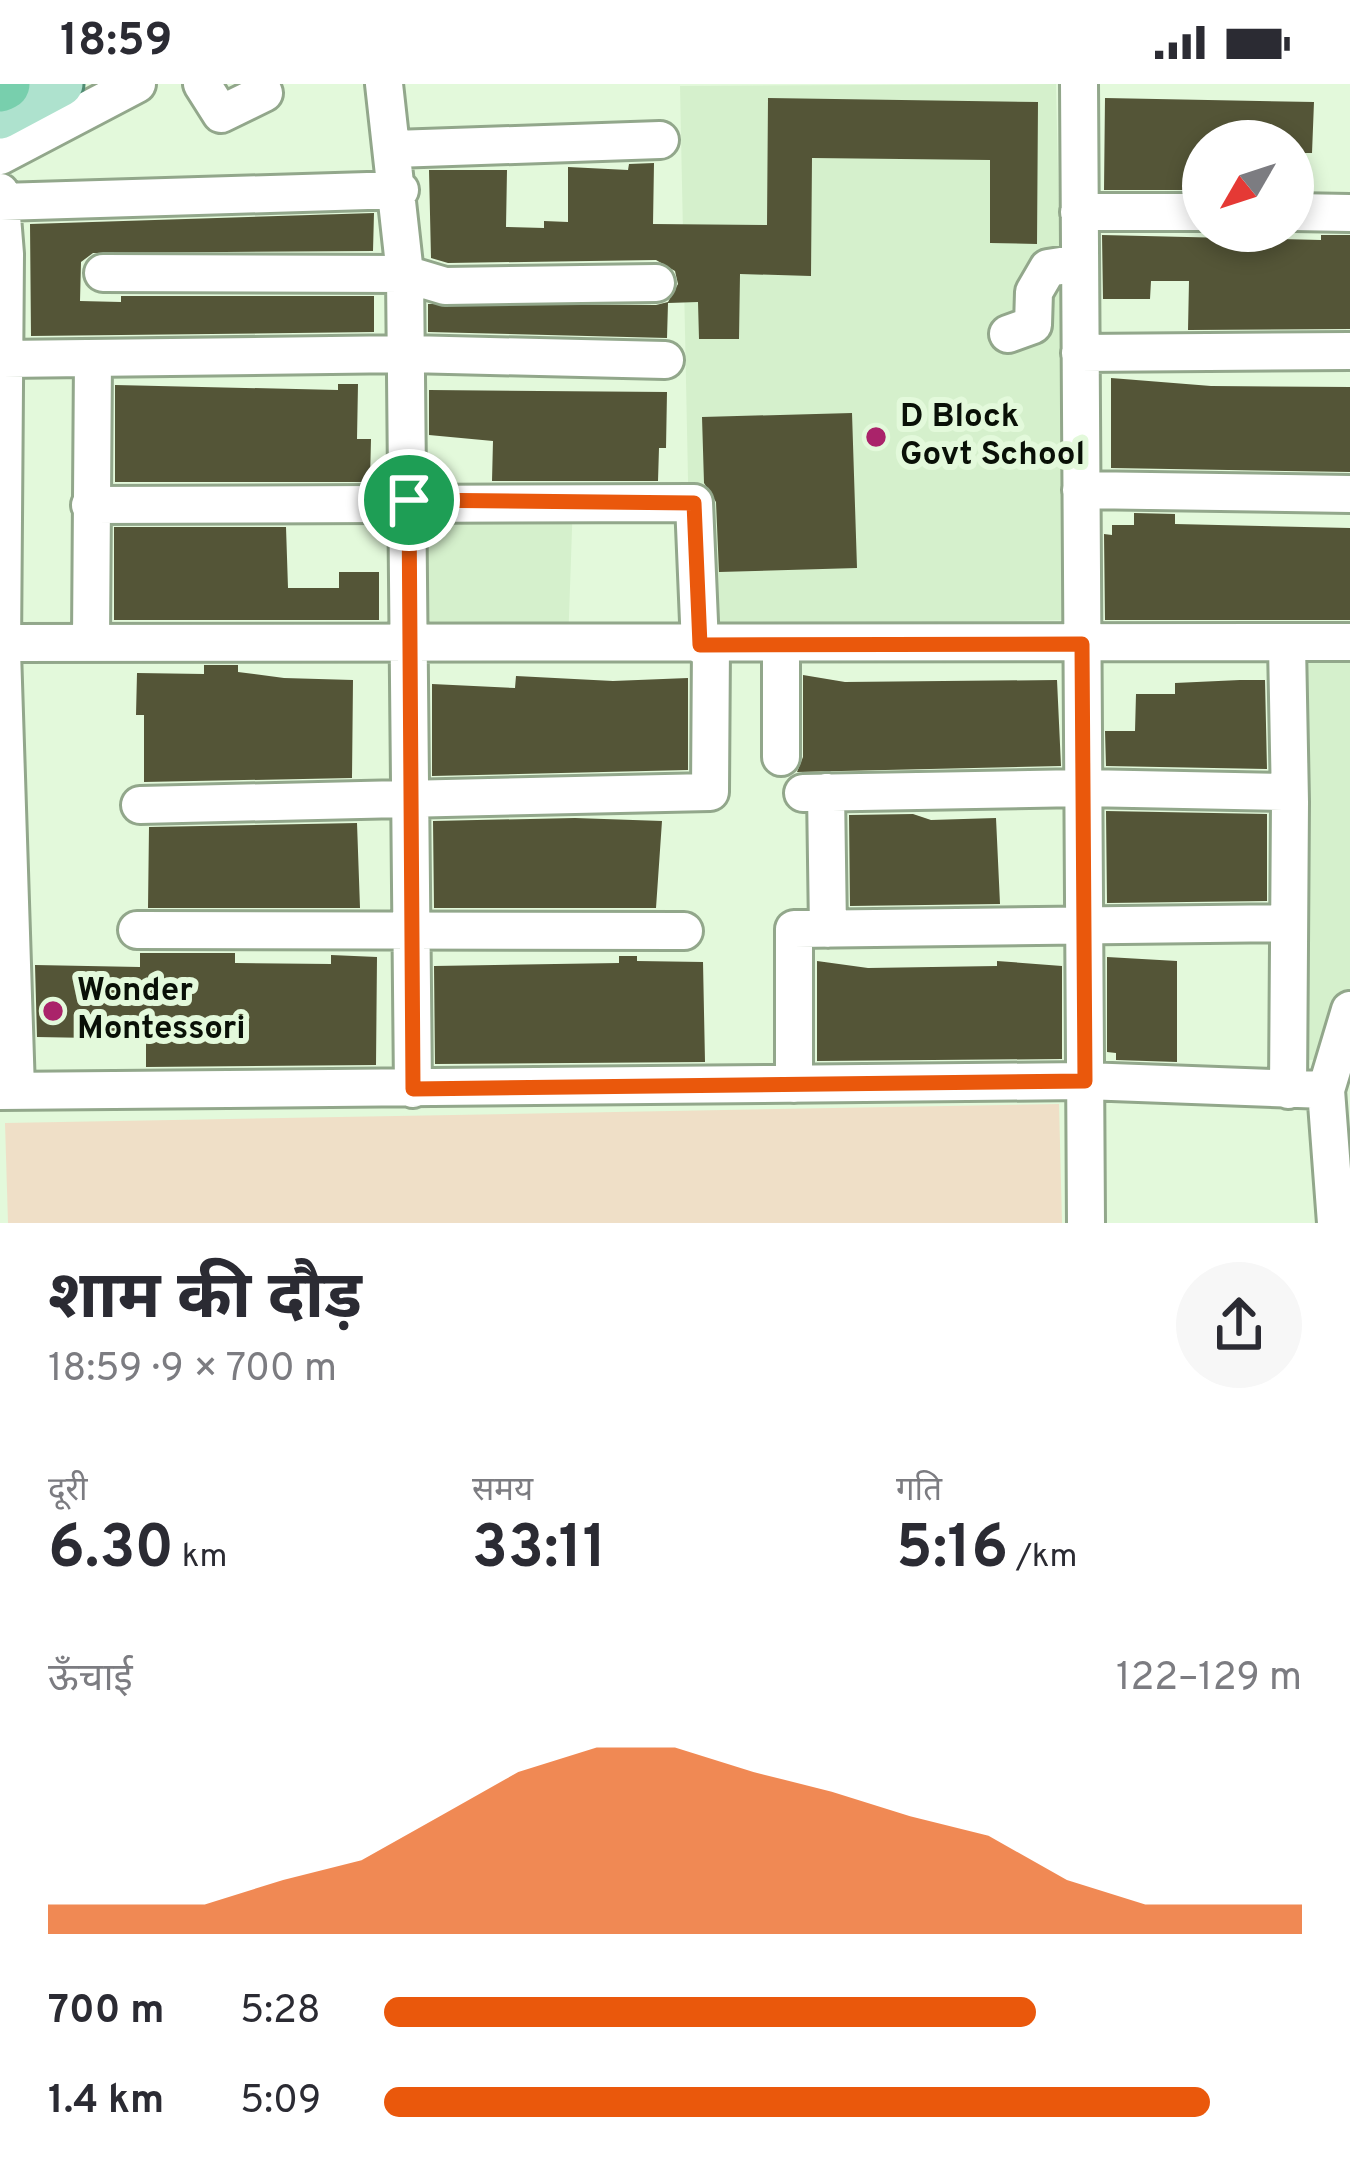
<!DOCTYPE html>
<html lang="hi">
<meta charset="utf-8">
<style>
body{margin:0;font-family:Overpass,"Noto Sans Devanagari",sans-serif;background:#f7f7f7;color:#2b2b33;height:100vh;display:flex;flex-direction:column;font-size:45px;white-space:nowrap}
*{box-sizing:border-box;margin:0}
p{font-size:39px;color:#7c7c81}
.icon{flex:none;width:66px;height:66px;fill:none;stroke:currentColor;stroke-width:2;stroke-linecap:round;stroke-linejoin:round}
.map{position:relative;height:1139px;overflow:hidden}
.details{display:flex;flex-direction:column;background:#fff;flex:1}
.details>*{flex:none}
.needle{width:78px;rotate:231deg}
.controls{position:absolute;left:1182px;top:36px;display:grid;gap:24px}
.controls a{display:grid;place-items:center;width:132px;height:132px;border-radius:50%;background:#fff;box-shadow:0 6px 18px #0003;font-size:60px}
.pin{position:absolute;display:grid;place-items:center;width:102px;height:102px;color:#fff;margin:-51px;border:6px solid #fff;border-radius:50%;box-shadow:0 3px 12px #0007}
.round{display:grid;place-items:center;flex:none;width:126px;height:126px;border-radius:63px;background:#f7f7f7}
.headline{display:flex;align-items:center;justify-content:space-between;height:204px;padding:0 48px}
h1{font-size:66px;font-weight:700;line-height:90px}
.metrics{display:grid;grid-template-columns:repeat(3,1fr);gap:18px;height:204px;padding:12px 48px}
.metrics div{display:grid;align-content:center}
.metrics b{font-size:60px;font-weight:700}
.metrics small{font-size:33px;font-weight:400}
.metrics p{font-size:33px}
.chart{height:336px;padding:24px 48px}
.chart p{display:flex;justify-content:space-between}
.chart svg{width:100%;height:216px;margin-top:12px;fill:#ea580c;opacity:.7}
ul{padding:0 48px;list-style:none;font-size:39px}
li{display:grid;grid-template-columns:192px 144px 1fr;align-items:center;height:90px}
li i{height:30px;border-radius:15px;background:#ea580c}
.status{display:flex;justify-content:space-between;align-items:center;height:84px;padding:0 60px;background:#fff;direction:ltr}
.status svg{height:33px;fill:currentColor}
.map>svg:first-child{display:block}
.built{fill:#d5f0cc}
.green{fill:#efdfc7}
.building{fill:#545537}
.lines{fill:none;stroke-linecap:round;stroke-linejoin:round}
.minor-casing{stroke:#92a78b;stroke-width:42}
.major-casing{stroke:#518c73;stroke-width:51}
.highway-casing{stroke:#518c73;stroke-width:57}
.minor{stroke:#fff;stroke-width:36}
.major{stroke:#aee2ce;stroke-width:45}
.highway{stroke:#78cfad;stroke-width:51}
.route-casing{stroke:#fff;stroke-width:24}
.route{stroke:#ea580c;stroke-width:15}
.poi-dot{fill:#aa236a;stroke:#e3f9db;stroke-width:4.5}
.labels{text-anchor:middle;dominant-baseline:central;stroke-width:12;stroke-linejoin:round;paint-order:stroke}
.poi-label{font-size:33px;font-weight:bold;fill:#091007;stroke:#e3f9db;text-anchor:start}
</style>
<div class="status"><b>18:59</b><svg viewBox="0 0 49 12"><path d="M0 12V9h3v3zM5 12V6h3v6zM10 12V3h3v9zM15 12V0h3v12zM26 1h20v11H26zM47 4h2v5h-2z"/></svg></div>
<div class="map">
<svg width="1350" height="1139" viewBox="0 0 1350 1139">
<rect width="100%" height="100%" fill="#e3f9db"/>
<path class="built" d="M1056,0L1068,536L691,542L680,2Z
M573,417L568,561L410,555L409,421Z
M1300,575H1350V975L1307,976Z"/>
<path class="green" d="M1059,1020L1062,1139H8L5,1039Z"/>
<path class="building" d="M768,14L1038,18L1037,160L990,159V76L812,74L811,192L740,190L739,255H699L698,218L668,219L667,254L428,248V220L656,221L668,218L678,200L675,187L656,176L448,179L431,174L429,86H507L506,143L544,144V137L568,138V83L628,86L629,80L654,79L653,140L767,141Z
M1105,14L1314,18L1312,69H1293V57H1203V106H1104Z
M374,129L373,167L93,169L81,178L80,217L121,218V212H374V248L31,252L30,140Z
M1102,151L1321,156V151H1350V245L1188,246L1189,197H1151L1150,215H1103Z
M1111,294L1211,302L1350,303V388L1111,384Z
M338,300H358L357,355H371L370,398H115V301L338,306Z
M429,306L667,308L666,364H659L658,397H492L493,357L429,351Z
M852,329L857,484L719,488L716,418L704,399L702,333Z
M1134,429L1175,430V440L1350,444V536H1105L1104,450L1112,451V441H1134Z
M114,443H286L288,504H339V488H379V536H114Z
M204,581H238V588L284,594L353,596L352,694L144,698V631H136L137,589L204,590Z
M803,591L845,598L1057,596L1061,682L797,688L803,673Z
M516,592L613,597L688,594V686L432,692V600L515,604Z
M1240,596H1265L1267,685L1106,682L1105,647H1135L1136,610H1175V599Z
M1106,727L1267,730V817L1107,819Z
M913,730L931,736L996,734L1000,820L850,822L849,731Z
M575,734L662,737L656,824H434L433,737Z
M357,739L360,824H148L149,743Z
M140,869H235V879L331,880V871L377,873L376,981L146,983V955L37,953L35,881L140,883Z
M619,872H637V877L703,878L705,978L435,980L434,882L619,879Z
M1107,873L1177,877V978L1116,976V969L1107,968Z
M817,877L868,884L997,882V877L1062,882V975L817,977Z"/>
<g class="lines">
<defs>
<path id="minor" d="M202,0L221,30L264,9L260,0
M384,0L405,190L413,1005
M1079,0L1086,1139
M394,65L660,56
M0,72L137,0
M0,108L5,170L2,567L16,1006
M1,118L400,106
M1079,128H1203
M1293,128L1350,129
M103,189L405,190L445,202L656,199
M1008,250L1033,241L1034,208L1048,184L1080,179
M1080,269L1350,267
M3,275L408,270L665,276
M1081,406L1350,410
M90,421L694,419L700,561
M91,556L93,274
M2,559L1350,558
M1287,561L1290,718
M781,673V561
M826,708L828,845
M803,709L1083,704L1283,708L1290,718L1288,1006
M140,721L710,708L711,561
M137,846L684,847
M794,1000V845L1288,839
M1326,1006L1350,926
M0,1007L1085,997L1326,1006L1336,1139"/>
<path id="major" d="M0,32L60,0"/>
<path id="highway" d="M0,2L4,0"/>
</defs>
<use href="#minor" class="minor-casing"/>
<use href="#major" class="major-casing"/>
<use href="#highway" class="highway-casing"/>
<use href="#minor" class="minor"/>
<use href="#major" class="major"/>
<use href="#highway" class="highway"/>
</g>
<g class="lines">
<defs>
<path id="route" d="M409,416L694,419L700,561L1082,560L1085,997L413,1005Z"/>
</defs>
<use href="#route" class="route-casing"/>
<use href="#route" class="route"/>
</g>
<g class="poi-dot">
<circle cx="876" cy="353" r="12"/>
<circle cx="53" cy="927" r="12"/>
</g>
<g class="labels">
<g class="poi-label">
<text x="900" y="334">D Block<tspan x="900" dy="38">Govt School</tspan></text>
<text x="77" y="908">Wonder<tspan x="77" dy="38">Montessori</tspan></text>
</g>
</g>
</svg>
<div class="controls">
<a><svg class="needle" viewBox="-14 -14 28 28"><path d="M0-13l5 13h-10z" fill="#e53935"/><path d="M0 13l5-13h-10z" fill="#7c7c81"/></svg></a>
</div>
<div class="pin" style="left:409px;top:416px;background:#1e9e55"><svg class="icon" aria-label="arrive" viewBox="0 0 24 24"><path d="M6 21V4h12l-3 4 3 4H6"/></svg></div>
</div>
<section class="details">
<div class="headline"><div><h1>शाम की दौड़</h1><p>18:59 · 9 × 700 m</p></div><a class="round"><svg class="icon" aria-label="share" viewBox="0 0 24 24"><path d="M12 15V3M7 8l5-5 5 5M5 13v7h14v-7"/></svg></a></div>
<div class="metrics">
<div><p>दूरी</p><b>6.30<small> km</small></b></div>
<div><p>समय</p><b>33:11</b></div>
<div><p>गति</p><b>5:16<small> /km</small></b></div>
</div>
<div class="chart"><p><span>ऊँचाई</span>122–129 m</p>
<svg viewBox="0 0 160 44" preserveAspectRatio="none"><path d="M0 44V38L10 38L20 38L30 33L40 29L50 20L60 11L70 6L80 6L90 11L100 15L110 20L120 24L130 33L140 38L150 38L160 38V44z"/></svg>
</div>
<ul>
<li><b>700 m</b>5:28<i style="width:71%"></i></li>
<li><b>1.4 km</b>5:09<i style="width:90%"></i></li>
</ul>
</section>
